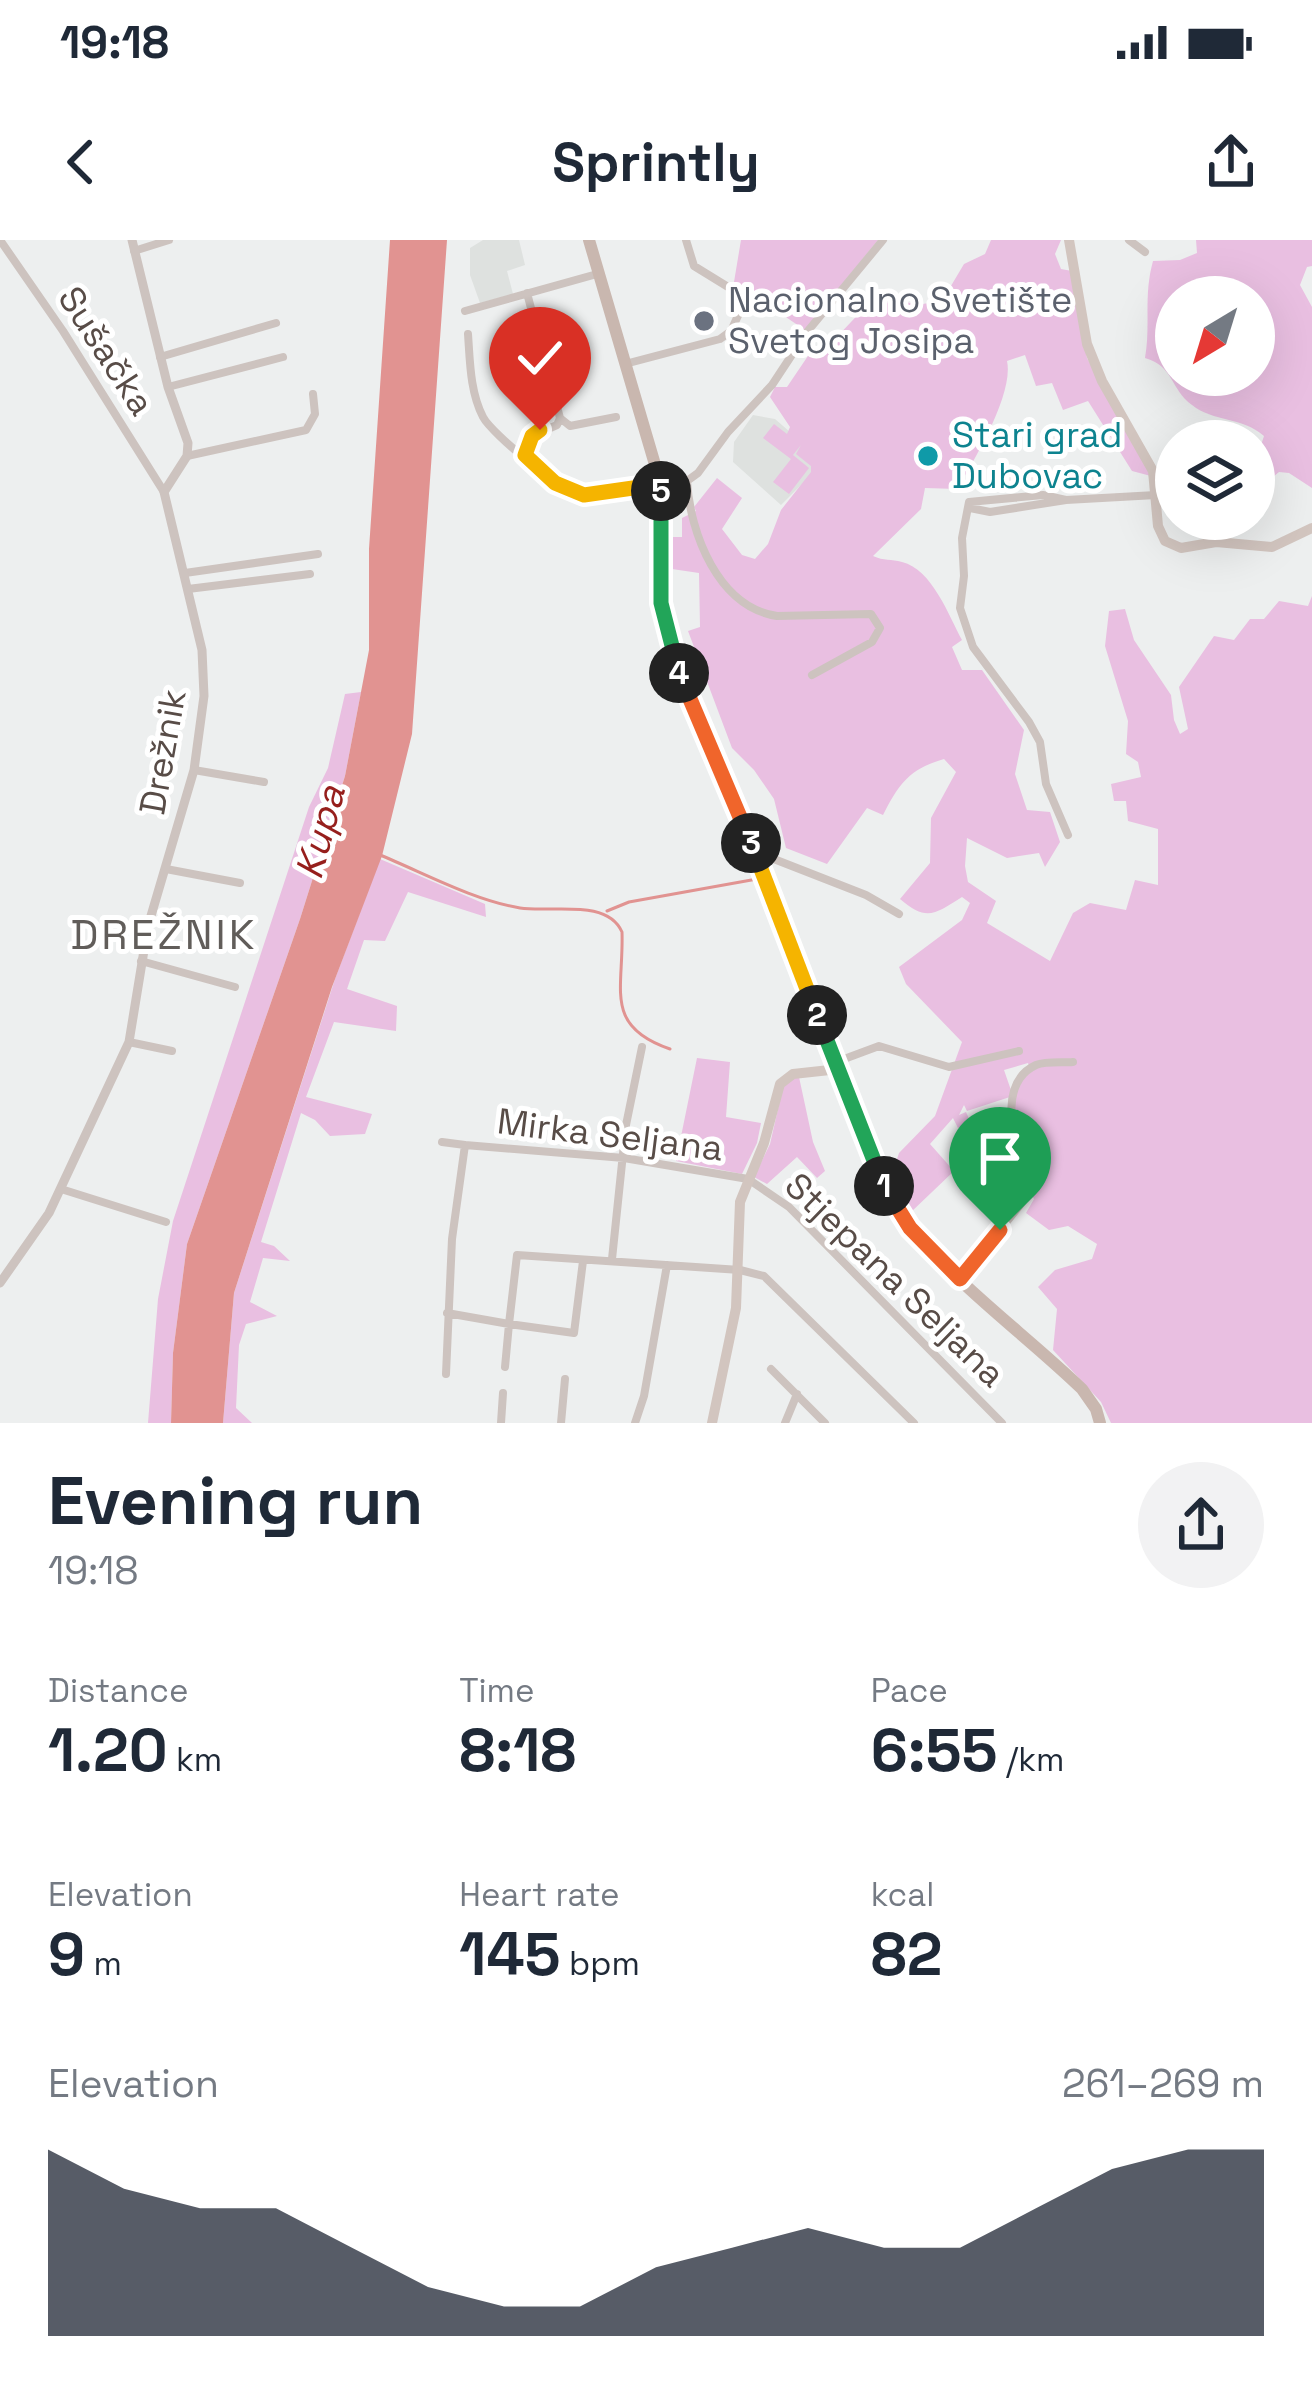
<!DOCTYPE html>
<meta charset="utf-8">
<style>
body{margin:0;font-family:"Space Grotesk",sans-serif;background:#f2f2f3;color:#1f2937;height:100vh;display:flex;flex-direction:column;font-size:45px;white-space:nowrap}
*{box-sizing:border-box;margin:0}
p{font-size:39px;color:#747a83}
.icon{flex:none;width:66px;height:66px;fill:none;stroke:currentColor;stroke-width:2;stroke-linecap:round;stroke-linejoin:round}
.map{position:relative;height:1183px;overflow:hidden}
.side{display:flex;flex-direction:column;background:#fff;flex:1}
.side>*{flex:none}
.needle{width:78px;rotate:218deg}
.controls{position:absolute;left:1155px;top:36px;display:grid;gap:24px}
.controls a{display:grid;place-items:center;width:120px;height:120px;border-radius:50%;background:#fff;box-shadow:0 12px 48px #0002;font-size:60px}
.pin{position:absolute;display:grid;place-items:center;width:102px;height:102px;color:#fff;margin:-123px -51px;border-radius:50% 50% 50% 0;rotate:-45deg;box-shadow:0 0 12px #0007}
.pin .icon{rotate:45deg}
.km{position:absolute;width:60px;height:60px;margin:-30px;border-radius:50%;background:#222;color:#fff;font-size:33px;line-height:60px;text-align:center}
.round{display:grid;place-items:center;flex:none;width:126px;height:126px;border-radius:63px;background:#f2f2f3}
.summary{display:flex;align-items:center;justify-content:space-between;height:204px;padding:0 48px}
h1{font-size:66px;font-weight:800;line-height:90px}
.metrics{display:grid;grid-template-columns:repeat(3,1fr);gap:18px;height:204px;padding:12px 48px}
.metrics div{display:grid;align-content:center}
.metrics b{font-size:60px;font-weight:800}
.metrics small{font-size:33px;font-weight:400}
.metrics p{font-size:33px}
.chart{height:336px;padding:24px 48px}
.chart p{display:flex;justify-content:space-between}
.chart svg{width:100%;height:216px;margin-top:12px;fill:#111827;opacity:.7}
.status{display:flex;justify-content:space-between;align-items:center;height:84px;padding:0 60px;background:#fff;direction:ltr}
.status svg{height:33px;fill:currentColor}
header{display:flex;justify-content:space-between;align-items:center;height:156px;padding:0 48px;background:#fff;font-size:54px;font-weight:800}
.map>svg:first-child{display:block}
.education{fill:#dee1df}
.green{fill:#e9bfe1;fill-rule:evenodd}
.water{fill:#e19391}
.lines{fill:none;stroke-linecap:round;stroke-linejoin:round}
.stream{stroke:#e19391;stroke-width:3}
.minor{stroke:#cdc3bf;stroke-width:8}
.tertiary{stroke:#cdc3bf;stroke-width:9}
.secondary{stroke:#d2c5bf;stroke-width:10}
.primary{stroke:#c9b7af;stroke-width:12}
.split-1-casing{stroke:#fff;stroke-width:24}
.split-2-casing{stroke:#fff;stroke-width:24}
.split-3-casing{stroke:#fff;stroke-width:24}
.split-4-casing{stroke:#fff;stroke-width:24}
.split-5-casing{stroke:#fff;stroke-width:24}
.split-6-casing{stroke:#fff;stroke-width:24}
.split-1{stroke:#f0652b;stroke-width:15}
.split-2{stroke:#22a559;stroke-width:15}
.split-3{stroke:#f5b400;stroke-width:15}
.split-4{stroke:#f0652b;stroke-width:15}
.split-5{stroke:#22a559;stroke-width:15}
.split-6{stroke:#f5b400;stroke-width:15}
.worship-dot{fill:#6b7280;stroke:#fff;stroke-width:4.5}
.culture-dot{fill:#0f9aa8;stroke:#fff;stroke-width:4.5}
.labels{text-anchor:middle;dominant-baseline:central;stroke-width:10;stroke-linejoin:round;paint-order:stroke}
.worship-label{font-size:36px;fill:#5b616d;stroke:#fff;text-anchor:start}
.street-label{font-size:36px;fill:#584c47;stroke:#fff}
.culture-label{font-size:36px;fill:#0d838f;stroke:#fff;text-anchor:start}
.water-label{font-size:39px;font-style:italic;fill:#961f1c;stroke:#fff}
.quarter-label{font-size:42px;letter-spacing:3px;fill:#615d5a;stroke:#fff}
</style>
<div class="status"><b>19:18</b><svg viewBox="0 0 49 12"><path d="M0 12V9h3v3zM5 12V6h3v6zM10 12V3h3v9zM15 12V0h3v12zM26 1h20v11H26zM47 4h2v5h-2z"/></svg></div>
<header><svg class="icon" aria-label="back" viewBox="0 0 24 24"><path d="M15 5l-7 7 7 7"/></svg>Sprintly<svg class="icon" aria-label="share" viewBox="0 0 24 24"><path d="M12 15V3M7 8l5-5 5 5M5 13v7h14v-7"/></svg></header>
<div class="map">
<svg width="1312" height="1183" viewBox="0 0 1312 1183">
<rect width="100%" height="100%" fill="#edefef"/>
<path class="education" d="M483,0H519L525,25L507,31L513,54L480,63L470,35V8Z
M753,175L775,179L813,212L818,228L781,265L733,222L734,202Z"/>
<path class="green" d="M741,0H878L805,90L734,42Z
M991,0H1061L1055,14L1061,29L1072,31L1087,118L1151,236L1132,231L1088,161L1063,170L1052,143L1036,146L1025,115L1007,121C1014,153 975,219 957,249L925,248L921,269L873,316C884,321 891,319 902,322C932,329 949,376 962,400L952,407L962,430H982L1024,490L1015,534L1027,570L1050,572L1060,602L1045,627L1039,613L1007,618L967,598L965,626L968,642L996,661L987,683L1050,721L1073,673L1090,663L1126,670L1135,640L1158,645V589L1128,581L1126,561H1114L1111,544L1141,537L1138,522L1126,514L1128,481L1105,406L1109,371L1125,369L1134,400L1171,455L1174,480L1180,494L1188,489L1179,447L1214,396L1234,400L1250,379H1264L1279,361L1308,366L1312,356V1183H1111L1101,1162L1053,1110L1057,1069L1038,1047L1055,1030L1092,1019L1097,1004L1068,986L1049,990L1026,973L1034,959C1024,944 1027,929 1023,912C1014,882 1005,854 1030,829L1028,823L1004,830L1013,856L967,871L964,865L959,875L966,872L971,883L958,888L953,878L930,904L954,931L909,974L888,946L899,913L935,876L962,802L906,744L899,727L962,680L970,663L962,657C935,674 927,682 900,659L930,623L931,578L956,532L944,519C909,529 899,544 883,575L867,568L827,624L786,608L774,559L754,530L732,508L688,391L700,387L699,333L672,329L670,297H682V278L696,271L694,267L717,238L742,258L722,289L742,315L755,319L768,304L781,270L811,232V226L796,214L801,205L793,215L809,228L789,254L773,242L791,219L763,198L774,184L787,194L790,187L770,157L775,147H787L812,110L832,102L870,62L885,67L891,57L916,65L942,61L964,24L985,14Z
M1196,0H1312V26L1307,27L1300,45L1312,67V248L1289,233L1279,232L1262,246L1254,244V226L1264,196C1243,177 1213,182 1192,165C1170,149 1174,126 1145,118C1151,84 1143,57 1153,21L1180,20L1197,13ZM1176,57H1254V135H1176Z
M361,452L345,536L300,679L187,1004L173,1113L171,1183H148L158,1059L173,981L309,567L328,528L345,454Z
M380,619L485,664L486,677L408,652L385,701L364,700L347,749L397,766L396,791L334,782L306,857L372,874L365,894L330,896L315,880L301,873L261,1002L274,1006L290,1021L263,1018L250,1062L277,1076L246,1084L239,1105L236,1168L252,1183H223L234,1053L335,739Z
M697,818L730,822L726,877L761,883L757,903L742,934L676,921Z
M799,837L813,902L825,931L817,938L797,917L767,944L754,937L770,904L783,847L789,838Z"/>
<path class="water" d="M390,0H447L412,494L382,616L332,747L234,1053L223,1183H171L173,1113L187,1004L300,679L345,536L369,410V309Z"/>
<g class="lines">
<path class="stream" d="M380,615C424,633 473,660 520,668C552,673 607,658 622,692C624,749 603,786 670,809
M607,671L629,662L757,639"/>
<path class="minor" d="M0,0L63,91L164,252
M1129,0L1145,12
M134,11L169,0
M465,71L597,34
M468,94C470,121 470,152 483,177C492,194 565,255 585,255C618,256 655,246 687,241L698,233L728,192L772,145L807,92L883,0
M160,117L276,83
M625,124L720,99L731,91L746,58L694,26L686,0
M168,147L283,117
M560,178L570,186L616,177
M525,215L532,196L557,185L560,178L527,53
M187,216L306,190L315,174L313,154
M687,241C690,293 718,367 777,376L871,374L880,388L872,402L812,435
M1066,260L1043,255L969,262L962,298L964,336L960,368L973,407L1029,482L1040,502L1046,544L1068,595
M970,268L990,272L1066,260L1156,255
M185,333L318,314
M188,349L310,334
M194,530L264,542
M756,612L866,655L899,674
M166,629L240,643
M141,721L235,747
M129,802L172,811
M836,822L879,806L949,827L1019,811
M442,902L465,905
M61,949L166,982
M1000,990L1024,960L1025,949C1019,914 992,845 1036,825C1046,821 1062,823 1073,822
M612,1019L626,885L642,807
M960,1039L1000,990L993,950L977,930
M447,1073L509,1084L517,1015L740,1030L764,1036L914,1183
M505,1127L509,1084L574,1093L583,1021
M771,1129L825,1183
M446,1134L452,999L465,905L624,918L748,939L789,967L1002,1183
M501,1183L503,1153
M561,1183L565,1139
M635,1183L644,1156L667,1025
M785,1183L797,1154"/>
<path class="tertiary" d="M0,1043L49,973L129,802L148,686L194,530L204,456L202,410L164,252L187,216L188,203L168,147L132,0"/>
<path class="secondary" d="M1069,0L1087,104L1102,141L1153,231L1158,286L1165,301L1181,308L1216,302L1272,307L1312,288
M712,1183L736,1068L740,962L764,903L780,844L793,834L839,829"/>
<path class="primary" d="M589,0L661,245V363L676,422L754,611L887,955C936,1032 1017,1086 1082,1149L1096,1169L1100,1183"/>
</g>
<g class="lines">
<defs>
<path id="split-1" d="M884,946L910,988L960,1039L1000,990"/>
<path id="split-2" d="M817,775L884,946"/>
<path id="split-3" d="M751,603L817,775"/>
<path id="split-4" d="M679,433L751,603"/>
<path id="split-5" d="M661,251V363L679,433"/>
<path id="split-6" d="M540,190L532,196L525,215L555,243L584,255L661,244V251"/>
</defs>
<use href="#split-1" class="split-1-casing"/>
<use href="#split-2" class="split-2-casing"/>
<use href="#split-3" class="split-3-casing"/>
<use href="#split-4" class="split-4-casing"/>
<use href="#split-5" class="split-5-casing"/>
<use href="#split-6" class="split-6-casing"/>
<use href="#split-1" class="split-1"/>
<use href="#split-2" class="split-2"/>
<use href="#split-3" class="split-3"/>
<use href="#split-4" class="split-4"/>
<use href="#split-5" class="split-5"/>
<use href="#split-6" class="split-6"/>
</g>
<circle class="worship-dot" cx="704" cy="81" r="12"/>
<circle class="culture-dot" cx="928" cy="216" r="12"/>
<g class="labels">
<g class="worship-label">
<text x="728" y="60">Nacionalno Svetište<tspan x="728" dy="41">Svetog Josipa</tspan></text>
</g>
<g class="street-label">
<text transform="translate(106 111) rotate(57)">Sušačka</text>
<text transform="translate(163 512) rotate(-80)">Drežnik</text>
<text transform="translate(610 895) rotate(7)">Mirka Seljana</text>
<text transform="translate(895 1040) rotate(44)">Stjepana Seljana</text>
</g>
<g class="culture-label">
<text x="952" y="195">Stari grad<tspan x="952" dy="41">Dubovac</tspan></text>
</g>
<g class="water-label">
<text transform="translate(320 592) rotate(-75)">Kupa</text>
</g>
<g class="quarter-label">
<text x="164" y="694">DREŽNIK</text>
</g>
</g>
</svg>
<div class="controls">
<a><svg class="needle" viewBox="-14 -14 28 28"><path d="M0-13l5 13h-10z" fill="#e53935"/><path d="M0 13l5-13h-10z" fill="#747a83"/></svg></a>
<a><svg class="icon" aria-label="layers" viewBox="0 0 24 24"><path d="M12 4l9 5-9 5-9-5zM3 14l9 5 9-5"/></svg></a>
</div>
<div class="pin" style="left:1000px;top:990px;background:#1e9e55"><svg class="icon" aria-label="arrive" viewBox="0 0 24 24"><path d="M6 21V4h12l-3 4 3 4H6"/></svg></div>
<div class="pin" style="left:540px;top:190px;background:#d93025"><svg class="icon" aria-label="check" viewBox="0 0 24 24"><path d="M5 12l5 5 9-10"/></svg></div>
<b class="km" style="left:884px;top:946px">1</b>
<b class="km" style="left:817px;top:775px">2</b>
<b class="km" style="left:751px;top:603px">3</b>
<b class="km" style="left:679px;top:433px">4</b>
<b class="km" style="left:661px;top:251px">5</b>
</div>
<section class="side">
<div class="summary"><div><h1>Evening run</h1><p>19:18</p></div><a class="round"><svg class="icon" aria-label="share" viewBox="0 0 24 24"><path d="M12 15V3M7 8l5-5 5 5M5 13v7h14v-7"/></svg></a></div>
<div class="metrics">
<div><p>Distance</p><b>1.20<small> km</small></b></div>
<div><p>Time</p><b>8:18</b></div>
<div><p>Pace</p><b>6:55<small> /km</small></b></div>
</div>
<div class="metrics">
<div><p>Elevation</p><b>9<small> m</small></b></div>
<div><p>Heart rate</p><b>145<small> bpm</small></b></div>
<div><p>kcal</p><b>82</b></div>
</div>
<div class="chart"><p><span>Elevation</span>261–269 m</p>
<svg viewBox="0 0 160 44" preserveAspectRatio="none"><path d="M0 44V6L10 14L20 18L30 18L40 26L50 34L60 38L70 38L80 30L90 26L100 22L110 26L120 26L130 18L140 10L150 6L160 6V44z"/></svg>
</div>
</section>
